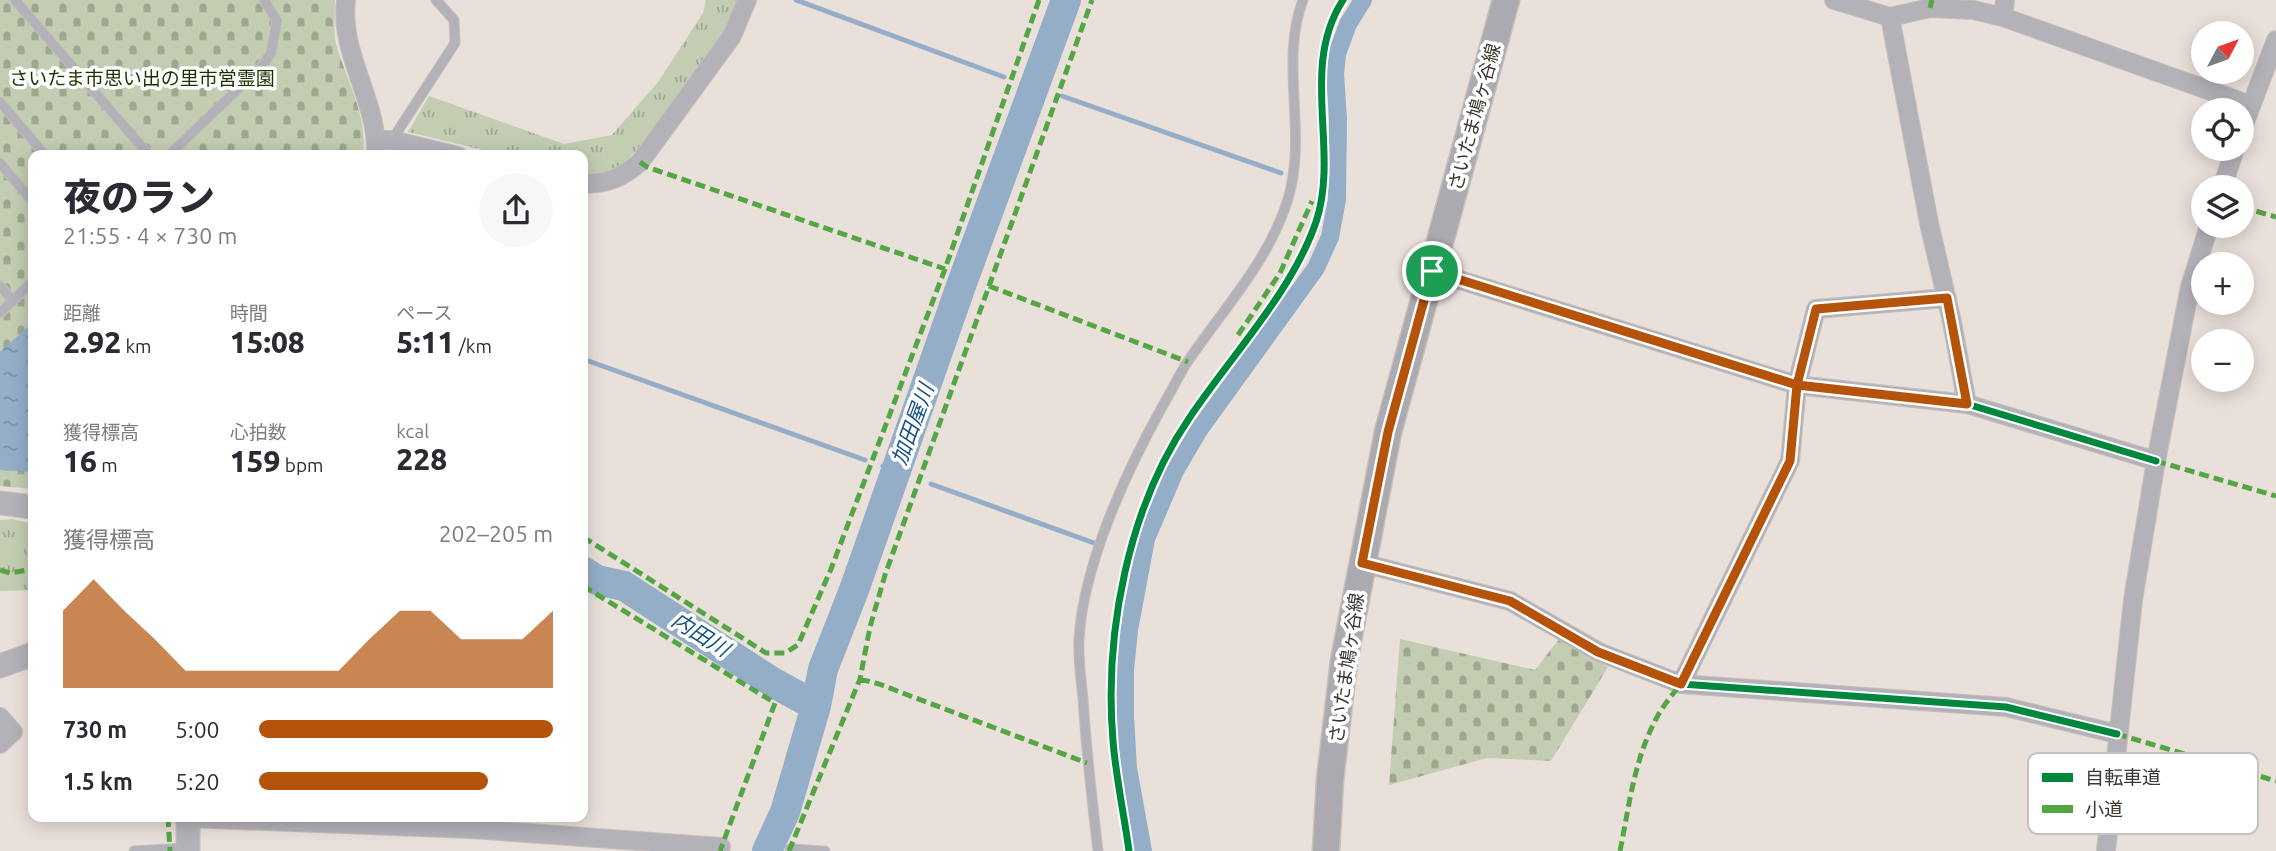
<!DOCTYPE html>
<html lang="ja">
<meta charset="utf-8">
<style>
body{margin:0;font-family:Ubuntu,"Noto Sans JP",sans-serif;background:#f7f7f7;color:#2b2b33;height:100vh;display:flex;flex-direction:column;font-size:26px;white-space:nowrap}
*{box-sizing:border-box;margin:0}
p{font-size:23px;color:#7c7c81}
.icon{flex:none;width:38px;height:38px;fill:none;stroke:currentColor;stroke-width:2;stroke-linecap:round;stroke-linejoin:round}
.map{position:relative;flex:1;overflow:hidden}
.details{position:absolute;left:28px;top:150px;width:560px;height:672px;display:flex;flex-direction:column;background:#fff;border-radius:14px;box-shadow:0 4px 18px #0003}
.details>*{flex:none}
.needle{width:46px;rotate:49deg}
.tools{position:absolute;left:2191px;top:21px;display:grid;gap:14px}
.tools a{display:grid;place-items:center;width:63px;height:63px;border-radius:50%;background:#fff;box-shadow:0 4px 18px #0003;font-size:35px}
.pin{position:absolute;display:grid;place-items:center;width:60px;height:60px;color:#fff;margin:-30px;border:4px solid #fff;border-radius:50%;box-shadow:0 2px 7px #0007}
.round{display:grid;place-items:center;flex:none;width:74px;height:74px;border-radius:37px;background:#f7f7f7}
.head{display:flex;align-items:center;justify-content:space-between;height:119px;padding:0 35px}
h1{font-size:38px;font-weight:800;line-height:52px}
.stats{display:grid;grid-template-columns:repeat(3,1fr);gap:10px;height:119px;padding:7px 35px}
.stats div{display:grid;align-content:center}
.stats b{font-size:30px;font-weight:800}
.stats small{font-size:19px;font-weight:400}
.stats p{font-size:19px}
.chart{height:196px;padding:14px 35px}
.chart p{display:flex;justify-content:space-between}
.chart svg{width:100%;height:126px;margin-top:7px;fill:#b45309;opacity:.7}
ul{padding:0 35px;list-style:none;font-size:23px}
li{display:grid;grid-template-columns:112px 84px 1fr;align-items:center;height:52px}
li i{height:18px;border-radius:9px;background:#b45309}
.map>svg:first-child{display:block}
.grass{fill:url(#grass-tufts)}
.cemetery{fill:url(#cemetery-stones)}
.water{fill:url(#water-ripples)}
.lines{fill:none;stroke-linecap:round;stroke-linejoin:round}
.stream{stroke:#95aec8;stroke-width:5}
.canal{stroke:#95aec8;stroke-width:18}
.river{stroke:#95aec8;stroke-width:30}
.service-casing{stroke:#c6bfba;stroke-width:11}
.minor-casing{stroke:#c6bfba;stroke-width:20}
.tertiary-casing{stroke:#c6bfba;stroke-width:25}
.secondary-casing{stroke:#c6bfba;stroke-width:29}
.service{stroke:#b4b2b9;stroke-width:9}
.minor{stroke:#b4b2b9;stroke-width:18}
.tertiary{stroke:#b4b2b9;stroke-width:23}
.secondary{stroke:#abaab0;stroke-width:26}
.quiet{stroke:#54a644;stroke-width:5;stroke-dasharray:10 5;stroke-linecap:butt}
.cycleway-casing{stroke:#fff;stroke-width:11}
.cycleway{stroke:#00873e;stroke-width:7}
.route-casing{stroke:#fff;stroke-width:14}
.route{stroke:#b45309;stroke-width:9}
.labels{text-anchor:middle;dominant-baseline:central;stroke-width:7;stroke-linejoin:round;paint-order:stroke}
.park-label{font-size:19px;fill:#193300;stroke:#fff}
.street-label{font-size:19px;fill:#3d3733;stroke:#fff}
.water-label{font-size:21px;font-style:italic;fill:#145284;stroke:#fff}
.key{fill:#fff;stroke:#c5c3c2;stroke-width:2}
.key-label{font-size:19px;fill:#3d3733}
</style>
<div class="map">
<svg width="2276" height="851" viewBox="0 0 2276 851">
<defs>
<pattern id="grass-tufts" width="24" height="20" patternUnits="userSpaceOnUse" patternTransform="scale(1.75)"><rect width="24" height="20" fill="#c2cdb2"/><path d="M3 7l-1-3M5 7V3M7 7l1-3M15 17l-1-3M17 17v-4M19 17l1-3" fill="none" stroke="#9fa791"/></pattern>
<pattern id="cemetery-stones" width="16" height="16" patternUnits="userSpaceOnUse" patternTransform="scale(1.75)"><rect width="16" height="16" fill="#c2cdb2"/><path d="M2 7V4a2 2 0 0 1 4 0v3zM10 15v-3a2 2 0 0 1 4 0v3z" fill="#9fa791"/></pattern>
<pattern id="water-ripples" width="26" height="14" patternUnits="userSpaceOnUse" patternTransform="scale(1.75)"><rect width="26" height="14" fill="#95aec8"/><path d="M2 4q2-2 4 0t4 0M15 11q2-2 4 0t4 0" fill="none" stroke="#7b8ea3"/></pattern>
</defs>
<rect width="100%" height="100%" fill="#eae0da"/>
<path class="grass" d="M706,0H737L716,48L669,115L617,171L596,177L583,174V156H509L408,132L429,96L564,144L612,135L658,82L703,13Z
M12,519L33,524V590L0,591V520Z"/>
<path class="cemetery" d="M0,0H335C335,14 333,31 336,44C347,82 368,115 363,156H33V489L0,486Z
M1560,638L1608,667L1551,761L1487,758L1389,785L1400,639L1535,670Z"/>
<path class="water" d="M33,322V472L0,470V352Z"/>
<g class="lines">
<path class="stream" d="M796,0L1004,77
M1022,83L1045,91
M1062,96L1281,173
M583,359L865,460
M883,466L908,475
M931,484L1094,543"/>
<path class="canal" d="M1143,851L1128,768L1125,716V670L1129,630L1146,539L1175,471L1199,430L1316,268L1330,237L1337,199L1338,119L1335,74L1337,54L1348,24L1363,0"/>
<path class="river" d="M583,571L597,580L624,586L774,683L816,706
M767,851L785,812L816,706L823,669L854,590L962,283L1066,0"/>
<defs>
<path id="service" d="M15,0L150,156
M0,102L46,156
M392,140L455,43L454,20L436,0
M168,156L261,67L271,53L277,21L264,0
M0,163L33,202
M0,286L13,301
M0,313L33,281
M790,849L825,851
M134,851L186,848
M1098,851C1092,800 1086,749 1083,698C1081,679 1078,659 1079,640C1083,565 1126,472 1162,407C1171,392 1179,375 1188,361C1224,308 1269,261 1288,199C1308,132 1279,63 1303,0"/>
<path id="minor" d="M346,0C339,54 379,102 376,156
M1834,0L1890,17L1930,8L1973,10L2003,17L2250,105
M1890,17L1929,223L1952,322L1967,404
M2003,17L2005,0
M2242,130L2276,40
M377,140H392L458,156
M583,184C607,184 622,178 640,162L732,36L747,0
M2222,187L2235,149
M1431,271L1797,385L1967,404L2156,461
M1362,563L1510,601L1599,652L1681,684L2006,707L2117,734
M1681,684L1790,461L1797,385L1816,309L1947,298
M0,717L13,732L0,744
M188,818L472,829L721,847
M2106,851L2133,600L2156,461L2190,287L2209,226"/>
<path id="tertiary" d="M0,503L33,507
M0,666L33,654
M188,851V817"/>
<path id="secondary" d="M1326,851L1330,780L1344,661L1388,432L1506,0"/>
</defs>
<use href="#service" class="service-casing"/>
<use href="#minor" class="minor-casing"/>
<use href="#tertiary" class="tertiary-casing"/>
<use href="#secondary" class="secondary-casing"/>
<use href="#service" class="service"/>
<use href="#minor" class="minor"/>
<use href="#tertiary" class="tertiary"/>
<use href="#secondary" class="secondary"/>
<path class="quiet" d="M1930,8L1932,0
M640,162L647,167L945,269
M2242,207L2276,217
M989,286L1188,362
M1238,335L1280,273L1312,201
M2156,461L2276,496
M583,537L766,653H785L798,645L831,569L945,269L1039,0
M0,570L10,573L33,569
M583,586L775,703L720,851
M860,679L879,684L1087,763
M2117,734L2276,781
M168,817L170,851
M789,851L860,679L870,627L885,575L1092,0
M1620,851C1629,807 1634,760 1656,719C1662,707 1672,695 1681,684"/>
<defs>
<path id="cycleway" d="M1431,271L1797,385L1967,404L2156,461
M1362,563L1510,601L1599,652L1681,684L2006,707L2117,734
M1129,851C1124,814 1116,778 1113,741C1104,633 1128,507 1190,417C1231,356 1292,292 1316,222C1340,150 1299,68 1343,0"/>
</defs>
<use href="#cycleway" class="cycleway-casing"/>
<use href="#cycleway" class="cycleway"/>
</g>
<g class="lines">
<defs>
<path id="route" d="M1432,271L1388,432L1362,563L1510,601L1598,652L1681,684L1790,461L1797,385L1967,404L1947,298L1816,309L1797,385L1432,271"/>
</defs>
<use href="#route" class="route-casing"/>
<use href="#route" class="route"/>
</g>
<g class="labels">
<g class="park-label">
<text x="142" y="78">さいたま市思い出の里市営霊園</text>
</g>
<g class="street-label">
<text transform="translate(1474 117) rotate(-75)">さいたま鳩ヶ谷線</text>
<text transform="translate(1346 668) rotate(-82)">さいたま鳩ヶ谷線</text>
</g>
<g class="water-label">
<text transform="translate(912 424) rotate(-70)">加田屋川</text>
<text transform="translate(701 634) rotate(32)">内田川</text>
</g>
</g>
<rect x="2028" y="753" width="230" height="81" rx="10" class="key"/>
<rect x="2042" y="773" width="31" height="9" fill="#00873e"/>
<rect x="2042" y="805" width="31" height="8" fill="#54a644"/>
<g class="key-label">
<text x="2085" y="784">自転車道</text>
<text x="2085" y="816">小道</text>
</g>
</svg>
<div class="tools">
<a><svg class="needle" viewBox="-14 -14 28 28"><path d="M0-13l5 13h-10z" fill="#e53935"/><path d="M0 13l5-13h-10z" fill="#7c7c81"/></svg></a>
<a><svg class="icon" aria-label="locate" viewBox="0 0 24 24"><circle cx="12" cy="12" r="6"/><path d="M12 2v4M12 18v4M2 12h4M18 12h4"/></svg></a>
<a><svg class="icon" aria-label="layers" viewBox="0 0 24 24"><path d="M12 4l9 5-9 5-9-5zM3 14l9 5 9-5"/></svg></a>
<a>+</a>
<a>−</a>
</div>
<div class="pin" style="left:1432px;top:271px;background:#1e9e55"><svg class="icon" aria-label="arrive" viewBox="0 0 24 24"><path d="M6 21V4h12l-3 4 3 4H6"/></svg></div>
<section class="details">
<div class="head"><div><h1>夜のラン</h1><p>21:55 · 4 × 730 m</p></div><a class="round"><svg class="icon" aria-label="share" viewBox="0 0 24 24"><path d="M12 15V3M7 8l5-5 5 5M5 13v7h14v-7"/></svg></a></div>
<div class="stats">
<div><p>距離</p><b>2.92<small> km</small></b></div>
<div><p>時間</p><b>15:08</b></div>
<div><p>ペース</p><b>5:11<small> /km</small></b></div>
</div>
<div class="stats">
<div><p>獲得標高</p><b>16<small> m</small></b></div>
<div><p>心拍数</p><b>159<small> bpm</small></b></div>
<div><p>kcal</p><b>228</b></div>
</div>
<div class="chart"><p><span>獲得標高</span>202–205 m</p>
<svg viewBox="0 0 160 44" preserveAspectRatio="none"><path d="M0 44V17L10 6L20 17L30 27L40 38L50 38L60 38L70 38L80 38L90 38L100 27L110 17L120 17L130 27L140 27L150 27L160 17V44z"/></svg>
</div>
<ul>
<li><b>730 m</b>5:00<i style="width:100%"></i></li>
<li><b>1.5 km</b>5:20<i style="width:78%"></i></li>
</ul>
</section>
</div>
